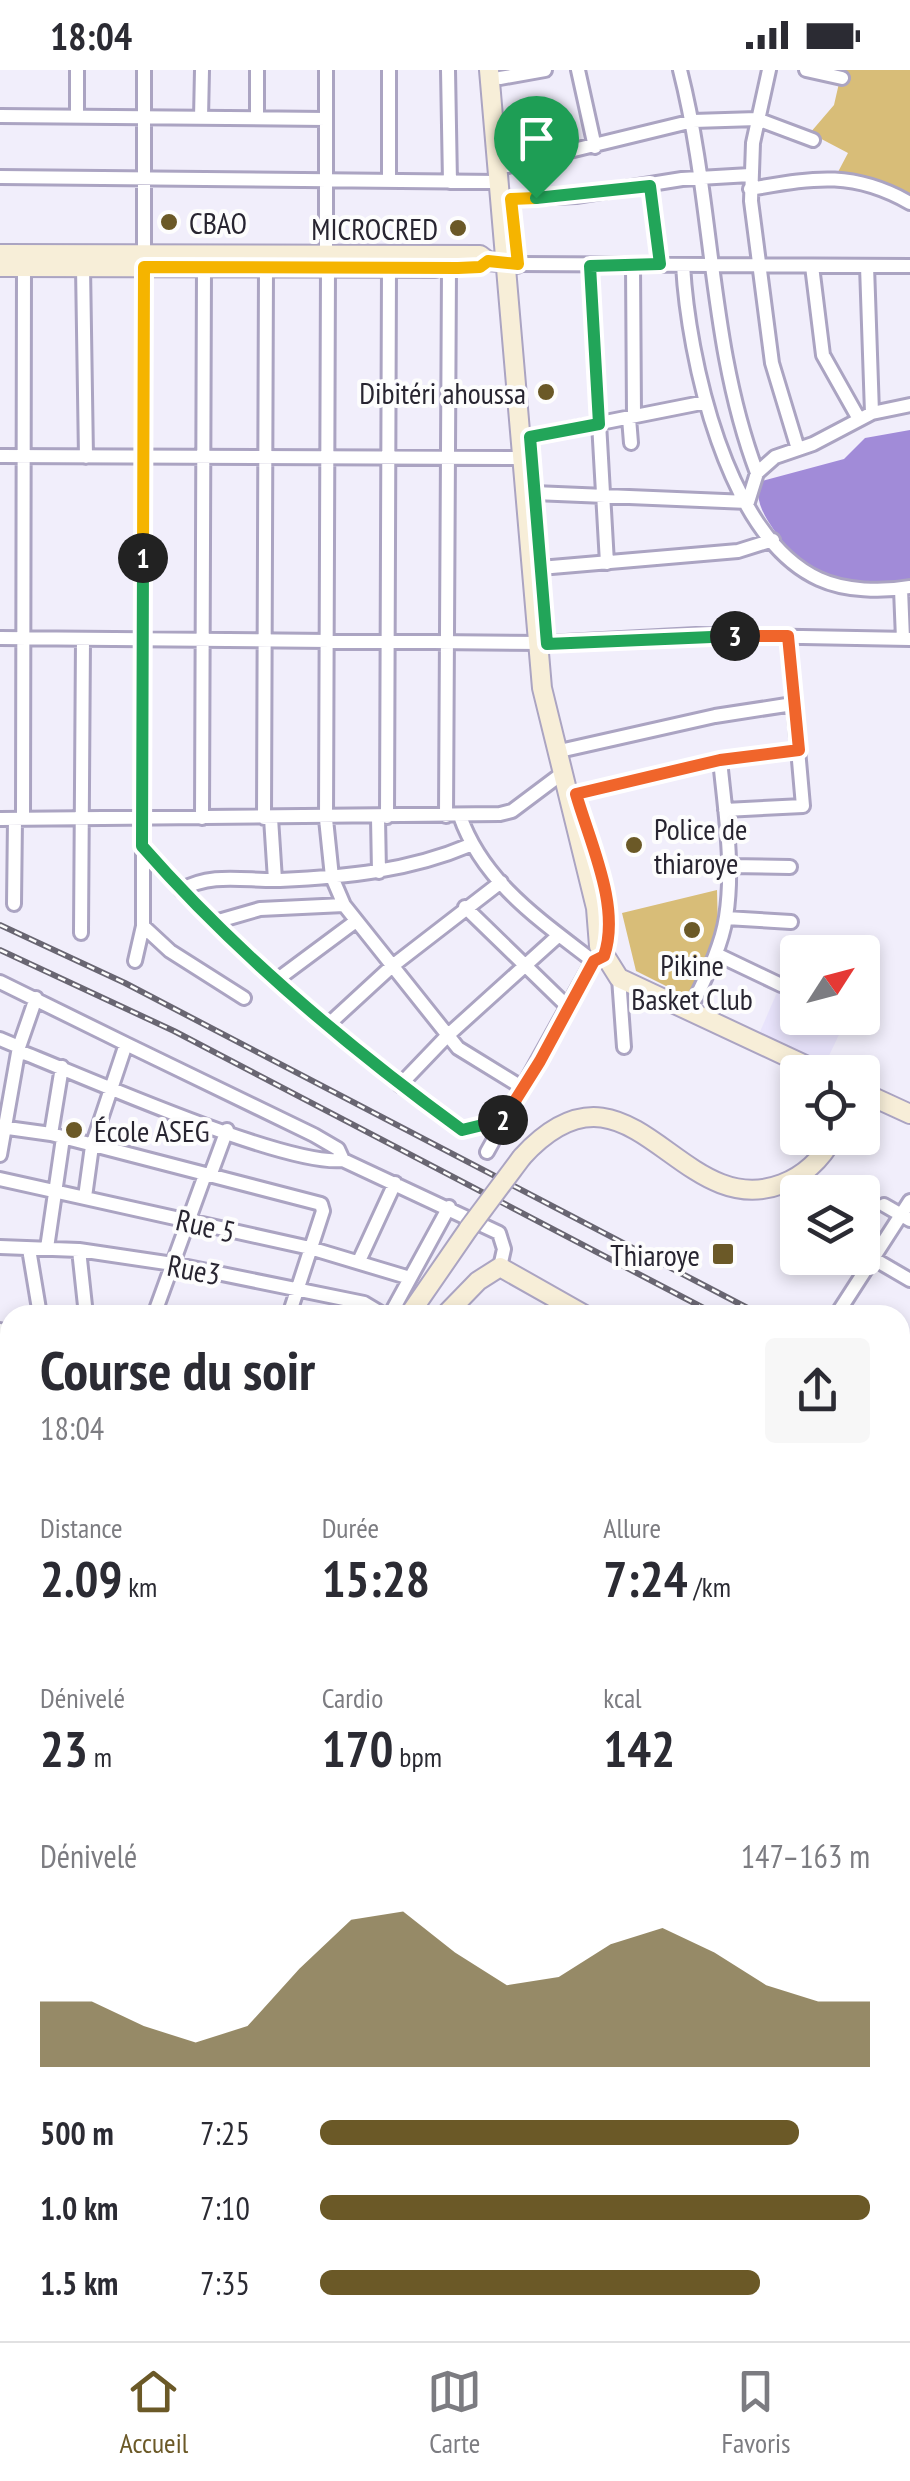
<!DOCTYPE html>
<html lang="fr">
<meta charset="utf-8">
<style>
body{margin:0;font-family:"PT Sans Narrow",sans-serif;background:#f7f7f7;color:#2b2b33;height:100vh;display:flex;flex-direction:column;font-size:38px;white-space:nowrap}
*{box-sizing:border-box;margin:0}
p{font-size:32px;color:#7c7c81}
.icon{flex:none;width:55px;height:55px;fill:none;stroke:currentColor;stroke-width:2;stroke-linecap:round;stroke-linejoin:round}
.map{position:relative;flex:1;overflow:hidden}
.panel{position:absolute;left:0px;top:1235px;width:910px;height:1038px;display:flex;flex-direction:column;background:#fff;border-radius:30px 30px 0 0;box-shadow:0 5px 15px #0003}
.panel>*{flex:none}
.needle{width:65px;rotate:54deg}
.controls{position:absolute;left:780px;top:865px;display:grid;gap:20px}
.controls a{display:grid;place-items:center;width:100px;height:100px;border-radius:10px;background:#fff;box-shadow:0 5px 15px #0003;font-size:50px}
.pin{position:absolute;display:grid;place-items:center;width:85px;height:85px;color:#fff;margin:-102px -42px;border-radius:50% 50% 50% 0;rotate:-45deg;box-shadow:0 0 10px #0007}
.pin .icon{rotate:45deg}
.km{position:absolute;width:50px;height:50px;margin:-25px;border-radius:50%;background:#222;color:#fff;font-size:28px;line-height:50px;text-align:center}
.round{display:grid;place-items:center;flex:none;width:105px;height:105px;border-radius:10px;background:#f7f7f7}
.overview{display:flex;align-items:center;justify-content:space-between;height:170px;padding:0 40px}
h1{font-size:55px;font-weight:600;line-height:75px}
.stats{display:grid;grid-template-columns:repeat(3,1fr);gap:15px;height:170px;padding:10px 40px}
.stats div{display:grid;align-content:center}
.stats b{font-size:50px;font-weight:600}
.stats small{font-size:28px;font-weight:400}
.stats p{font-size:28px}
.chart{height:280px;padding:20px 40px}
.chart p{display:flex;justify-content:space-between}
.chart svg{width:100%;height:180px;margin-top:10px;fill:#6b5927;opacity:.7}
ul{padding:0 40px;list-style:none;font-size:32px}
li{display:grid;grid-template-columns:160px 120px 1fr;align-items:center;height:75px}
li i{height:25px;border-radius:12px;background:#6b5927}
.status{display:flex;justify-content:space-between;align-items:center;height:70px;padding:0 50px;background:#fff;direction:ltr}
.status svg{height:28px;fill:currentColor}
.menu{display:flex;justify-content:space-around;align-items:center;height:140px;border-top:2px solid #e1e1e2;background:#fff;font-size:28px;color:#7c7c81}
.menu a{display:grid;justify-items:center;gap:5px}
.menu .on{color:#6b5927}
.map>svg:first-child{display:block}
.built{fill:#e9e4fc}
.green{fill:#d8bd78}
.water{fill:#a18bd8}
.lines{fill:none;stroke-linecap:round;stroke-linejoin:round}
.street-casing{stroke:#aba4c2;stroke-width:18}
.secondary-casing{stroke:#aba4c2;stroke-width:22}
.street{stroke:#fff;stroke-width:12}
.secondary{stroke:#f7eed8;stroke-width:18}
.rail-casing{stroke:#696672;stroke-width:6}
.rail{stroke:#fdfdfd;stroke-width:2.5;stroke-dasharray:8;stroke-linecap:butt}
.secondary-bridge-casing{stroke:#aba4c2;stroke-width:22;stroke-linecap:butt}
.secondary-bridge{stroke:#f7eed8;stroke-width:18}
.split-1-casing{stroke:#fff;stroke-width:20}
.split-2-casing{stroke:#fff;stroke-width:20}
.split-3-casing{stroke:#fff;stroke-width:20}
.split-4-casing{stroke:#fff;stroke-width:20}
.split-1{stroke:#f5b400;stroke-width:12}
.split-2{stroke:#22a559;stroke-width:12}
.split-3{stroke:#f0652b;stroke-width:12}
.split-4{stroke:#22a559;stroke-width:12}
.poi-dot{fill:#6b5927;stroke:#fdfdfd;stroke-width:4}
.labels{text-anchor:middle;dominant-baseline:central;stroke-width:8;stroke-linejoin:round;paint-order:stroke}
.poi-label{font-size:30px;fill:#282531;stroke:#fdfdfd;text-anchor:start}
.street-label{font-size:30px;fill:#282531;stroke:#fdfdfd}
</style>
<div class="status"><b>18:04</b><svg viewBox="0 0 49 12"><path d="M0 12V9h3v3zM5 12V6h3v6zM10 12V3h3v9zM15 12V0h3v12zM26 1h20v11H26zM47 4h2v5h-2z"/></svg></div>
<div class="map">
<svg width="910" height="2271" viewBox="0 0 910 2271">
<rect width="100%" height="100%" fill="#f1eefb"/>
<path class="built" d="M801,867L860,882H798V948H847L825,994L759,964Z
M122,2263L307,2262L310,2271H105Z
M631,2263L636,2271H358L354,2263Z"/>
<path class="green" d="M842,0H910V129L870,108L838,102L848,83L810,63L834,35Z
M717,820L718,859L690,928L636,901L622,843Z
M10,2027V2172L0,2164V2046Z"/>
<path class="water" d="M910,360V510C854,518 811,511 776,463C764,446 756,433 758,412L844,389L865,368Z"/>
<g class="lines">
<defs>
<path id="street" d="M144,0V185
M257,0V48
M326,0V184
M448,0L450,112
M578,0L595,77
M680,0C714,133 708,273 757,403
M769,0L753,73L751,131L772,293L798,379
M806,0L842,8
M500,8L545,0
M0,46L326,49
M77,47V0
M201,48L202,0
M508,96L693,51L757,49L813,70
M0,107L499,112
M389,111V0
M650,116L660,194
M750,119C814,108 852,100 910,133
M511,129L576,126L682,109L750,105
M518,194L910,196
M590,195L607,493
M633,195L634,346
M683,195C688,286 726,467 819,509C845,521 882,522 910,517
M812,196L823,285L859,349
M867,196L872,343
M83,197L86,387
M328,198L326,749L332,807L344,835L458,978L523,1018
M629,348L631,373
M530,367L706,332
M0,386L521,388
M534,423L748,432L757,403L775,387L813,374L872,343L910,335
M540,498L738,481L773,470
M901,519L903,569
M0,568L547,573L696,565L910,569
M564,680L715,646L793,634
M576,724L720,690L799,680
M725,740L803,736L788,566
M446,746L449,198
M460,746C483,812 540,850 593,891
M387,747L389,197
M202,748L204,197
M264,748L266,197
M271,748L275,810
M378,748L379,802
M0,749L500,744L512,741L560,705
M23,749L24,197
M142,776C235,882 348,976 462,1060L506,1049
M728,796L790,797
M181,820C212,802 245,811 280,810C345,807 409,801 470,775
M14,834L15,749
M465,837L568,937
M726,848L791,852
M215,852L260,839L344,835
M143,856L170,881L244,928
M81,863L83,569
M716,884L781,915
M135,891L143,856V197
M619,908L624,977
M278,909L356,851
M0,912L126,974L92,1076L85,1127
M689,942C703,912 721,880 726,847C734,796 725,741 720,690
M329,954L391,897L501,812
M0,969L19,977
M126,974L314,1065L338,1079L343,1090
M19,981C83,1006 286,1097 343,1090L499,1163L504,1179L500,1197
M400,1015L447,966L559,865
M0,1057L51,1064L321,1134L323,1141L289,1245
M51,1064L62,997
M487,1082L593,891L604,886
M0,1085L19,977L36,928
M210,1106L227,1060
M0,1109L310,1178L410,1208
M884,1135L910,1150
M0,1177L79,1180L173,1194L364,1233L384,1245
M47,1178L63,1068
M29,1179L40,1245
M79,1180L86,1245
M874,1189L910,1210
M359,1191L395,1113
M154,1245L205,1105
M207,1245H233
M390,1245L449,1137
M847,1245L839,1241L910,1131
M0,1260L10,1351
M900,1273L910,1279
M0,1401L10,1394
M0,1464L10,1449
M0,1541L10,1540
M0,1587L10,1586
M0,1617L10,1623
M0,1689H10
M0,1778L10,1777
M900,1779L910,1774
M0,1794L10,1818
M900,1812L910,1813
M0,1876L10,1873
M900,1947L910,1970
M329,2262L335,2271
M0,2270L16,2262"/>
<path id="secondary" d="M489,0L542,618L596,838L599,876L619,908L820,1002
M0,184L480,185L488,191L517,194
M0,197L435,198
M862,1022L910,1044
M522,1087C630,969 678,1154 782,1114C805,1105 822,1088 833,1068
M409,1245L469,1158
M445,1245L478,1211L500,1197L585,1245
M900,1497L910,1503
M0,1947L10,1929
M0,1985L10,1966"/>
</defs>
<use href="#street" class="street-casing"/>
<use href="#secondary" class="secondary-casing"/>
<use href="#street" class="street"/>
<use href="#secondary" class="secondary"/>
<defs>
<path id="rail" d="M0,855L125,913L761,1245
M0,880L174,961L717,1245
M900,1324L910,1330"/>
</defs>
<use href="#rail" class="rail-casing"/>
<use href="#rail" class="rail"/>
<defs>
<path id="secondary-bridge" d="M469,1158L522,1087"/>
</defs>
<use href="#secondary-bridge" class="secondary-bridge-casing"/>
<use href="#secondary-bridge" class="secondary-bridge"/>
</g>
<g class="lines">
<defs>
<path id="split-1" d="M143,488L144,197L458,198L480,197L488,191L518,194L511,129L536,128"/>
<path id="split-2" d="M143,488L142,776C235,882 348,977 462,1060L503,1050"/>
<path id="split-3" d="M503,1050L540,991L594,891L604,886C621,837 590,773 576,724L720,690L799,680L788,566H735"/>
<path id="split-4" d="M536,128L650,116L660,194L590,196L599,354L530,367L547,574L735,566"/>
</defs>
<use href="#split-1" class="split-1-casing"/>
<use href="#split-2" class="split-2-casing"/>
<use href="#split-3" class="split-3-casing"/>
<use href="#split-4" class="split-4-casing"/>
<use href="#split-1" class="split-1"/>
<use href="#split-2" class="split-2"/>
<use href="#split-3" class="split-3"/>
<use href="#split-4" class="split-4"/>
</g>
<g class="poi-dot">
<circle cx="169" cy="152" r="10"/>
<circle cx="458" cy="158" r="10"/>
<circle cx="546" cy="322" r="10"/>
<circle cx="634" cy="775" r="10"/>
<circle cx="692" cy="860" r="10"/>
<circle cx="74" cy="1060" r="10"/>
<rect x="711" y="1172" width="24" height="24" rx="5"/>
</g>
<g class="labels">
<g class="poi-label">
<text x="189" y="152">CBAO</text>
<text x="438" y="158" text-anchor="end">MICROCRED</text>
<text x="526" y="322" text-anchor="end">Dibitéri ahoussa</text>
<text x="654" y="758">Police de<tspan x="654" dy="34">thiaroye</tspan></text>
<text x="692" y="894" text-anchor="middle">Pikine<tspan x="692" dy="34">Basket Club</tspan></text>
<text x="94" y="1060">École ASEG</text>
<text x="700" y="1184" text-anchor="end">Thiaroye</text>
</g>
<g class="street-label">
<text transform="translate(206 1155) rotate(13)">Rue 5</text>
<text transform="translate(194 1199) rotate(11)">Rue3</text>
</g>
</g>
</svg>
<div class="controls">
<a><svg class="needle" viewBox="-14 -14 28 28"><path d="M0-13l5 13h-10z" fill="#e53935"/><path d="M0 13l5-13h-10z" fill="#7c7c81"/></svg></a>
<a><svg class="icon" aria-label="locate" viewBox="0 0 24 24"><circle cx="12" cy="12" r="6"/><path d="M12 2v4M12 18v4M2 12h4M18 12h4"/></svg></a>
<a><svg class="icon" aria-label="layers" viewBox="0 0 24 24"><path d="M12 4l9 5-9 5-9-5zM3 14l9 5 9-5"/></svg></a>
</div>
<div class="pin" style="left:536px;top:128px;background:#1e9e55"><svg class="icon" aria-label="arrive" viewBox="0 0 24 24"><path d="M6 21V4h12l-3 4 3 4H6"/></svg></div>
<b class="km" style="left:143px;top:488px">1</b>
<b class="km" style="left:503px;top:1050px">2</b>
<b class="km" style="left:735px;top:566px">3</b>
<section class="panel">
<div class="overview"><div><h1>Course du soir</h1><p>18:04</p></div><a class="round"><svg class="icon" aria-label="share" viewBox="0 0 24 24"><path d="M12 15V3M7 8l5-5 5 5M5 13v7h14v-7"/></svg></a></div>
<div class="stats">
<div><p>Distance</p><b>2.09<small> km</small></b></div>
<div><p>Durée</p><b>15:28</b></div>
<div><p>Allure</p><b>7:24<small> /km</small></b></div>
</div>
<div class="stats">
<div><p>Dénivelé</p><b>23<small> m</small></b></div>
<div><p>Cardio</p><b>170<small> bpm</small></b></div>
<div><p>kcal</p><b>142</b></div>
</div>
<div class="chart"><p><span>Dénivelé</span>147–163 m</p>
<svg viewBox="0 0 160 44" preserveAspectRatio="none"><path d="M0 44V28L10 28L20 34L30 38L40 34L50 20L60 8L70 6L80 16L90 24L100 22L110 14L120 10L130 16L140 24L150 28L160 28V44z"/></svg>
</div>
<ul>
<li><b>500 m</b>7:25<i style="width:87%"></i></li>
<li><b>1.0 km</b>7:10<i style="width:100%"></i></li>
<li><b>1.5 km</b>7:35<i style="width:80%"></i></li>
</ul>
</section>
</div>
<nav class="menu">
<a class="on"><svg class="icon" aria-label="home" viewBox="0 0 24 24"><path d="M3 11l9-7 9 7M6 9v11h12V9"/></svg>Accueil</a>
<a><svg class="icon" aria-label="map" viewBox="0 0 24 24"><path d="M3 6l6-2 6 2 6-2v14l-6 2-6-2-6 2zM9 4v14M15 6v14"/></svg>Carte</a>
<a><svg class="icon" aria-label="saved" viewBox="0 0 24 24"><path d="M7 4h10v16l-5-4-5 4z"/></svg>Favoris</a>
</nav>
